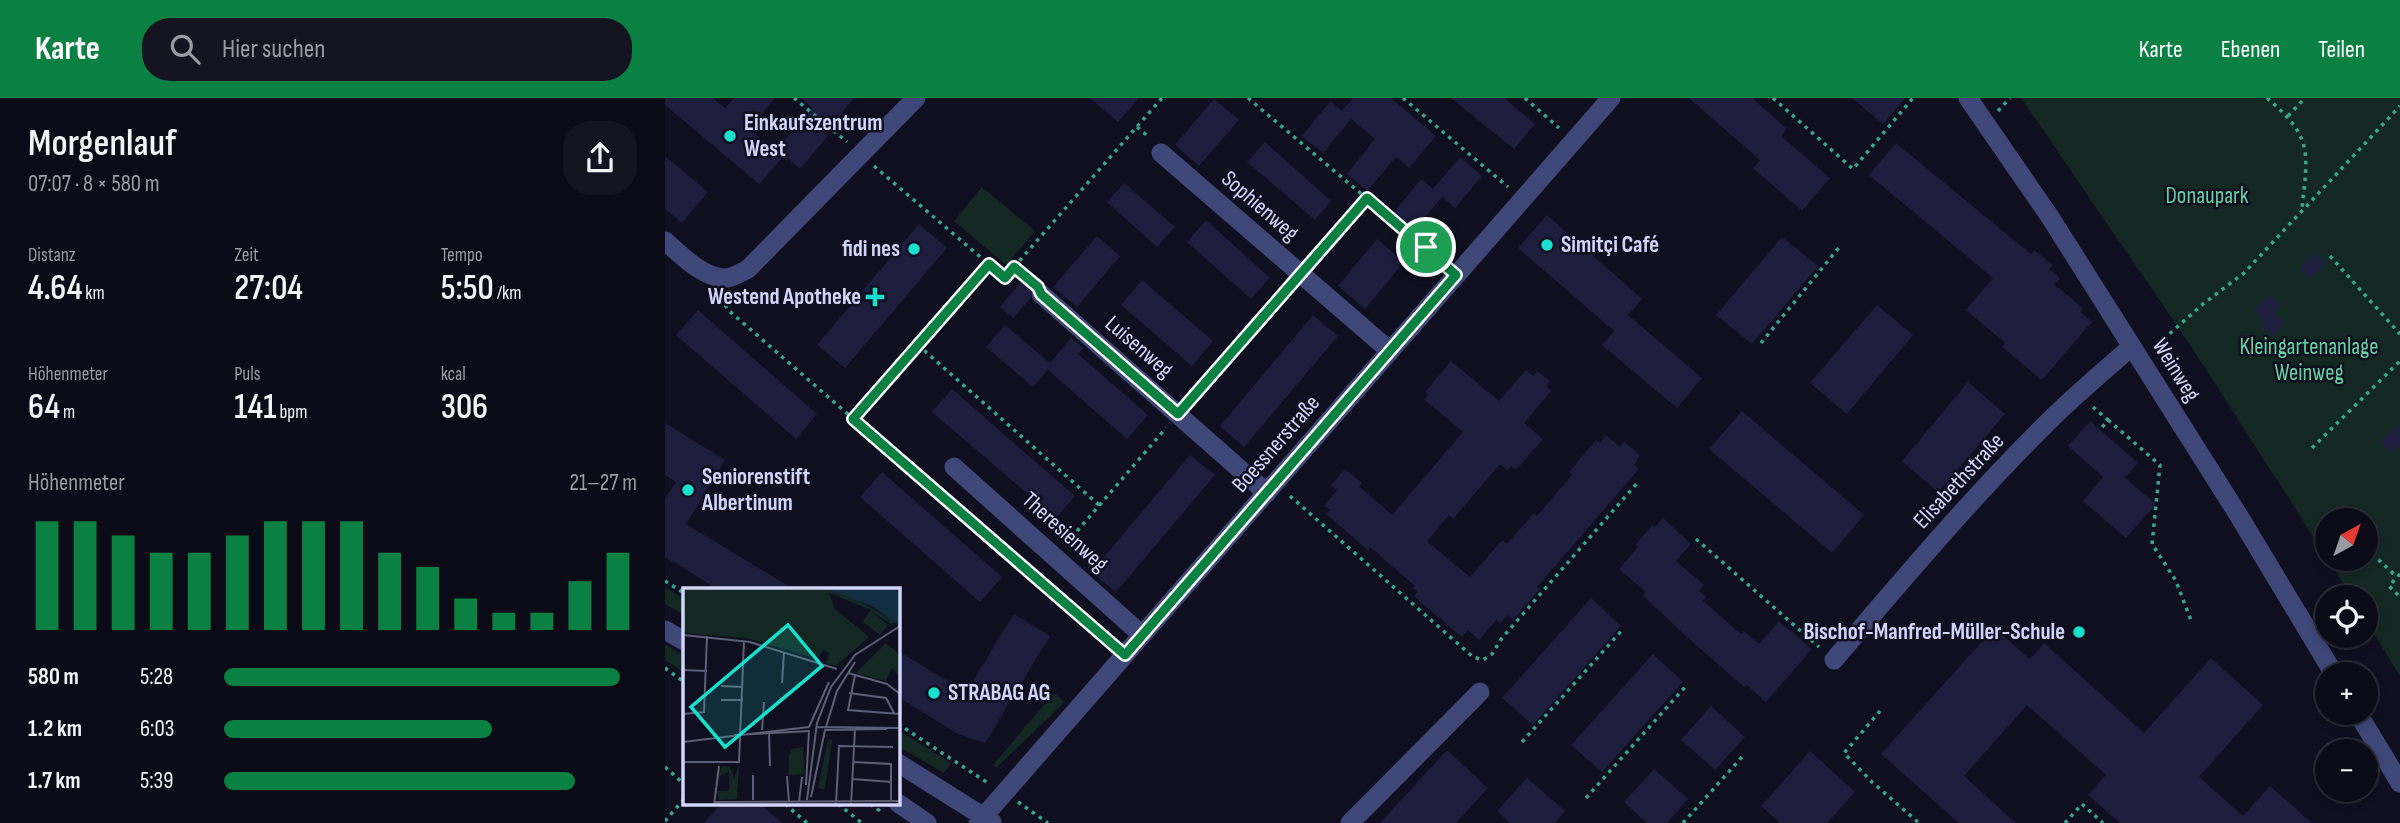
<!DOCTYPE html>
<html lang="de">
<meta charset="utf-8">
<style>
body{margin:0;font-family:"Sofia Sans Condensed",sans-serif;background:#141420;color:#f1f3f6;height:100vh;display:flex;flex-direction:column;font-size:26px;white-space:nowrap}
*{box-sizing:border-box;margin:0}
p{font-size:23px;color:#9a9ba1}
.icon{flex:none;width:38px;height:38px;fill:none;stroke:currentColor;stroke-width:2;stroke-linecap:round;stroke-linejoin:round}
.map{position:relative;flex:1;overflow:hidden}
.side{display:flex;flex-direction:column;background:#0b0b17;width:665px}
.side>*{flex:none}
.needle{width:46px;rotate:40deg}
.tools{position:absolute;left:1650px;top:410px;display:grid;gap:14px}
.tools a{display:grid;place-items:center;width:63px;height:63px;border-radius:50%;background:#0b0b17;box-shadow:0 4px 10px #0003,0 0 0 2px #2b2b36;font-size:35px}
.pin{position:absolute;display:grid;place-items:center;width:60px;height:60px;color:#fff;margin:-30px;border:4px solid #fff;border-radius:50%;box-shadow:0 2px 7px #0007}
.round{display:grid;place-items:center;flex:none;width:74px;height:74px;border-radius:28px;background:#141420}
.headline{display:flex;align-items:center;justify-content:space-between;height:119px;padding:0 28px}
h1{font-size:38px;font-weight:600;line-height:52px}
.stats{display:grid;grid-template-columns:repeat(3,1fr);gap:10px;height:119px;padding:7px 28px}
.stats div{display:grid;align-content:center}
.stats b{font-size:35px;font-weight:600}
.stats small{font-size:19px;font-weight:400}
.stats p{font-size:19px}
.chart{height:196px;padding:14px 28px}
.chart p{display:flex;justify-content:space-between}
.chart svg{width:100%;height:126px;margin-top:7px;stroke:#0b8043;stroke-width:6}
ul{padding:0 28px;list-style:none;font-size:23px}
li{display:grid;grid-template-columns:112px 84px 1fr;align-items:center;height:52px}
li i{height:18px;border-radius:9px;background:#0b8043}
header{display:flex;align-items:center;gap:42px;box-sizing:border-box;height:98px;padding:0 35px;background:#0b8043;color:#fff}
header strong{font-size:33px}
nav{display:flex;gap:38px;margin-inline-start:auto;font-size:24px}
.search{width:490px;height:63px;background:#141420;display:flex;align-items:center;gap:18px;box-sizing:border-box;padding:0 24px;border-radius:28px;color:#9a9ba1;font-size:26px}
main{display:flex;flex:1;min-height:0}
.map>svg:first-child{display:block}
.green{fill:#132823}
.building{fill:#1d1d3e}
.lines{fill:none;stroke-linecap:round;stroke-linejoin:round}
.path{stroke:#3aa68b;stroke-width:3.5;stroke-dasharray:3.5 5;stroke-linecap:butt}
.minor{stroke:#3f4779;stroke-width:19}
.route-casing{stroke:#fff;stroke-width:14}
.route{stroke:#0b8043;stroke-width:9}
.poi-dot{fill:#18e0cf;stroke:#0f0f1f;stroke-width:2.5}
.labels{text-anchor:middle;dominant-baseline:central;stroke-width:5;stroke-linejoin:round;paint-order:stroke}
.poi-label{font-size:23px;font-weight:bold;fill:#d2d5fa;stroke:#0f0f1f;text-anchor:start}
.park-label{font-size:23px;fill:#66d2a3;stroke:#0f0f1f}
.street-label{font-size:23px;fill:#d2d5fa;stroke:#0f0f1f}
.inset-road{fill:none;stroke:#5d5e77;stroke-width:2}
.view{fill:#18e0cf;fill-opacity:0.15;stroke:#18e0cf;stroke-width:3.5}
.inset-edge{fill:none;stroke:#d2d5fa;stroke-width:3.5}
</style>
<header>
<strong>Karte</strong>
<div class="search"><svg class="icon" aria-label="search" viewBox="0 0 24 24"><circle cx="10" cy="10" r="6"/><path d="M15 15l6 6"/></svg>Hier suchen</div>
<nav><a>Karte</a><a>Ebenen</a><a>Teilen</a></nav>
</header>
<main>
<section class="side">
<div class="headline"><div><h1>Morgenlauf</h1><p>07:07 · 8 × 580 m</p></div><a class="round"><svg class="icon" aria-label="share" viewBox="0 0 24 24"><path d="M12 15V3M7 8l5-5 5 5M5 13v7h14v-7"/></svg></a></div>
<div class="stats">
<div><p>Distanz</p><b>4.64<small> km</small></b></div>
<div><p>Zeit</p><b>27:04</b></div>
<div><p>Tempo</p><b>5:50<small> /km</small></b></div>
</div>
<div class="stats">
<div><p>Höhenmeter</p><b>64<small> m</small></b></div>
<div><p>Puls</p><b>141<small> bpm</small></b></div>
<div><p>kcal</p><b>306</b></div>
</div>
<div class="chart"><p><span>Höhenmeter</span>21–27 m</p>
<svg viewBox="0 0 160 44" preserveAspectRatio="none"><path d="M5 44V6M15 44V6M25 44V11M35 44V17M45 44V17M55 44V11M65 44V6M75 44V6M85 44V6M95 44V17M105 44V22M115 44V33M125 44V38M135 44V38M145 44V27M155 44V17"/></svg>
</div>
<ul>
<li><b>580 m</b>5:28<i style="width:96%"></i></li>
<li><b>1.2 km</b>6:03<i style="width:65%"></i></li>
<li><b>1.7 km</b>5:39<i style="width:85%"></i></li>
</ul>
</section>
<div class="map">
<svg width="1735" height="725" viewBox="0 0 1735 725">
<rect width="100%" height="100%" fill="#0f0f1f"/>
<path class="green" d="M1356,0H1735V578L1701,523V499H1686L1663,460H1701V422H1662V460L1525,247Z
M317,89L370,133L341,167L289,123Z
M0,489L19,501L18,516L0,506Z
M0,546L19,558V575L0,562Z
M389,595L400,604L331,670L328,667Z
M233,632L286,665L279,675L233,648Z"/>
<path class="building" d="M0,0H48L60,10L69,0H110L84,31L118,59L94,86L0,7Z
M136,0H189L160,36L163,38L135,71L112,51L147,10Z
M425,0H474L453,24Z
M688,0H726L771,38L744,70L731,59L702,93L682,76L710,41L686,21L658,55L637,38L665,3L677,13Z
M786,0H839L870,26L849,51Z
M1024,0H1087L1122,31L1116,38L1165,80L1137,113L1088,70L1095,62Z
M1187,0H1240L1218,26Z
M549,1L574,22L534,68L510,47Z
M600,44L666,103L650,122L582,64Z
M1231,45L1356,148L1366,156L1369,152L1388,167L1384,171L1395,180L1390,187L1418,210L1415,214L1427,224L1377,282L1337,249L1340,245L1301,212L1328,180L1204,77Z
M0,58L43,94L17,125L0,111Z
M795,59L817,78L790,110L777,99L749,133L728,116L756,81L768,91Z
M459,85L510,129L492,149L442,104Z
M882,117L977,201L963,217L1037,280L1012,310L937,247L949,233L853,150Z
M541,122L605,180L586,201L522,144Z
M254,126L282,150L180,270L152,247Z
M432,138L455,158L412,209L388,189Z
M1117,139L1153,168L1087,246L1051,217Z
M712,141L739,164L700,211L673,188Z
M1650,155L1661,165L1645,181L1634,171Z
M357,182L366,190L365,201L348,220L335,209Z
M477,182L548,243L527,268L456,207Z
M1604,197L1616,208L1609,215L1620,225L1609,238L1597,228L1600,225L1589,213Z
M1212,207L1248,237L1182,316L1145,285Z
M33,212L152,316L131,341L11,237Z
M648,217L673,238L579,349L555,328Z
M340,227L385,265L406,240L419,250L413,256L483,317L462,341L383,272L368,289L321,249Z
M786,263L834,303L861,272L868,278L872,273L885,283L881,288L886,293L859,325L878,341L851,372L846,368L843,373L835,366L788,421L784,417L762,443L805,479L837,442L842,446L869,415L872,418L907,377L904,374L931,342L935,345L941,337L955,349L959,344L975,357L969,367L974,371L872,489L875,491L848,522L843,517L835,526L831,522L814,542L803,532L797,539L760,508L749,498L753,494L748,490L750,488L705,449L703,452L661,416L665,412L659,408L672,392L666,387L680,371L697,385L694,388L727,417L798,334L760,302L763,297L760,294Z
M1303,284L1340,316L1273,394L1237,363Z
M287,291L410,398L391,420L267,314Z
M1077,313L1199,417L1167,455L1044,351Z
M1425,323L1473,365L1460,380L1491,406L1461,440L1418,403L1438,379L1403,348Z
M0,325L60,362L21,426L130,492H54L0,459V401L11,384L0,377Z
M1735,326V348L1726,356L1715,343Z
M525,357L550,377L451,494L426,474Z
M217,374L337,479L315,504L195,399Z
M998,420L1026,446L1011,463L1039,487L1034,493L1041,499L1038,503L1076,536L1078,533L1094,546L1114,523L1147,551L1101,604L1082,587L1079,589L1022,539L978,498L981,494L954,471L973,449L970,447L987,427L990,429Z
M926,500L956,528L868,627L837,600Z
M349,516L385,538L320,645L293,636L233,599V553L301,594Z
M1329,530L1365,561L1379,545L1479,635L1546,560L1598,607L1534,679L1578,718L1605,688L1647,725H1455L1423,697L1441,677L1362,607L1299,678L1351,725H1294L1216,656Z
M988,556L1018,584L937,674L906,647Z
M1046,608L1080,639L1050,672L1016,642Z
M782,652L823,690L791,725H715Z
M1145,653L1190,694L1162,725H1115L1096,708Z
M989,671L1023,701L1002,725H982L959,704Z
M862,680L900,713L890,725H845L832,713Z
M56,706H95L117,725H39Z"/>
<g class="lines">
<path class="path" d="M129,0L182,44
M583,0L777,164
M738,0L843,89
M860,0L894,30
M1108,0L1188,71L1248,0
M1602,0C1648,39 1643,54 1637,110
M1333,13L1345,0
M1623,18L1640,0
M472,29L485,40
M209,68L340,180L349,169L364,182
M1665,158L1735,236
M649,161L702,100
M349,169L497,0
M57,199L62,211L445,544
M1096,245L1176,147
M253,247L434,407
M1492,247L1538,206L1579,175L1735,8
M524,303L623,190
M1428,309L1443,322L1435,332
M189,320L324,166
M1443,322L1495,367L1487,446L1511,483L1527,525
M1647,350L1735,263
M625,398L808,559L818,562L827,556L837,540L974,383
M1031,441L1154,549
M401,446L501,330
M1701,450L1732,479
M1735,476L1724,488L1735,499
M0,483L19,495
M0,570L19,584
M1215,613L1179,655L1207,684L1254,725
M233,626L323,685
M857,644L959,530
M0,669L19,686
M921,700L1021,588
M353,704L383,725
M120,706L142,725
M173,706L197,725
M205,706L215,713
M0,723L19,701
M1018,725L1077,659
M1400,725L1417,706L1438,725"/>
<path class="minor" d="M1303,0L1385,119L1574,418L1669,576
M496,55L725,253
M0,143C16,157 39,181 62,180C69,179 77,174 83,171L251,0
M376,196L602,395
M289,369L477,537
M0,532L19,543
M1169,562C1238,481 1307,399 1383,324C1410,297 1439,273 1466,249
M1692,614L1735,685
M233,665L327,724
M233,705L262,725
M313,725L946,0
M685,725L815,594"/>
</g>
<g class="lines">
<defs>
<path id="route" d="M702,100L791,177L460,557L188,321L324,166L340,180L349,169L373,189L376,196L513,316Z"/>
</defs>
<use href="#route" class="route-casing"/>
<use href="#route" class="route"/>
</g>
<g class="poi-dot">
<circle cx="65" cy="38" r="7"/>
<circle cx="882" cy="147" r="7"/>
<circle cx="249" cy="151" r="7"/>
<path d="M206.5 188.5h7v7h7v7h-7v7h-7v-7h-7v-7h7z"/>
<circle cx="23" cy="392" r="7"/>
<circle cx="1414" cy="534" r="7"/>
<circle cx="269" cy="595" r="7"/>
</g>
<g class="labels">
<g class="poi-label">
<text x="79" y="25">Einkaufszentrum<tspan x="79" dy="26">West</tspan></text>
<text x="896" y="147">Simitçi Café</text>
<text x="235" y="151" text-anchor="end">fidi nes</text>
<text x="196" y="199" text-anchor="end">Westend Apotheke</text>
<text x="37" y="379">Seniorenstift<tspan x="37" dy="26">Albertinum</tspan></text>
<text x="1400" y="534" text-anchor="end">Bischof-Manfred-Müller-Schule</text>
<text x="283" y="595">STRABAG AG</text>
</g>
<g class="park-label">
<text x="1542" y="98">Donaupark</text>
<text x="1644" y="249">Kleingartenanlage<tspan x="1644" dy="26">Weinweg</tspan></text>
</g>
<g class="street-label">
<text transform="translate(595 108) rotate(41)">Sophienweg</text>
<text transform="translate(474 249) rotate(41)">Luisenweg</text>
<text transform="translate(1511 272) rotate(58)">Weinweg</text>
<text transform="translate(611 346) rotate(-49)">Boessnerstraße</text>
<text transform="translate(1294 383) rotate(-47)">Elisabethstraße</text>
<text transform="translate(400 434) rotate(42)">Theresienweg</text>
</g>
</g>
<g transform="translate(18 490)">
<rect width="217" height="217" fill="#0f0f1f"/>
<path d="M0,0H141L175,12L213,34L208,36L188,23L205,37L197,47L180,34L188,22L146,5L152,21L186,49L153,78L143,75L146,65L140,62L135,71L63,50L0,45ZM203,55L217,67V88L209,80L203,93L173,85ZM145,151L149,152L142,201L135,200ZM120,159L121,186L106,187V167L109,161ZM56,178L54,211L36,212L34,203H46V183L36,189L38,179H47L51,190Z" fill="#132823"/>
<path d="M141,0H217V38L189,18Z" fill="#122d40"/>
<path class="inset-road" d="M0,47L67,54L154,81M0,82L24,83M165,85L204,96L217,106M172,87L165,122L217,126M99,95L101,64M38,98L60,99M166,105L203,110L211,125M38,112H60M0,126L21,124L24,48M126,139L146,94M134,139L217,140M143,139L154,103L172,74M79,142L81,114M141,142L204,141M86,144L87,178M51,147L127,143M0,154L126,139M0,174H56L61,53M170,174L208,176V212M70,187V212M104,188L106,214M170,191L209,194M123,197L126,143M128,209L142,142M124,212L134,135L148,99L172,67L217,38M31,214L217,213M116,214L119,189M31,217L36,178M153,217L156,158L210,159M168,217L172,141"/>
<path class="view" d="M105,37L139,78L42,159L8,119Z"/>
<rect width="217" height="217" class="inset-edge"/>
</g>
</svg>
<div class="tools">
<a><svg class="needle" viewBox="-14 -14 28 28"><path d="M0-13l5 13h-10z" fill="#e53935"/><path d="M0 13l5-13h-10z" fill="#9a9ba1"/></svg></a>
<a><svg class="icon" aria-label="locate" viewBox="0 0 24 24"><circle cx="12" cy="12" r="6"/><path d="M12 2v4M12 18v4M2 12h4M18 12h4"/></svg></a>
<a>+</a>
<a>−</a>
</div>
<div class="pin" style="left:761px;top:149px;background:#1e9e55"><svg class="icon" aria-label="arrive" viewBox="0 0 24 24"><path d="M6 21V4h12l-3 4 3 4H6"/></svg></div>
</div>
</main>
